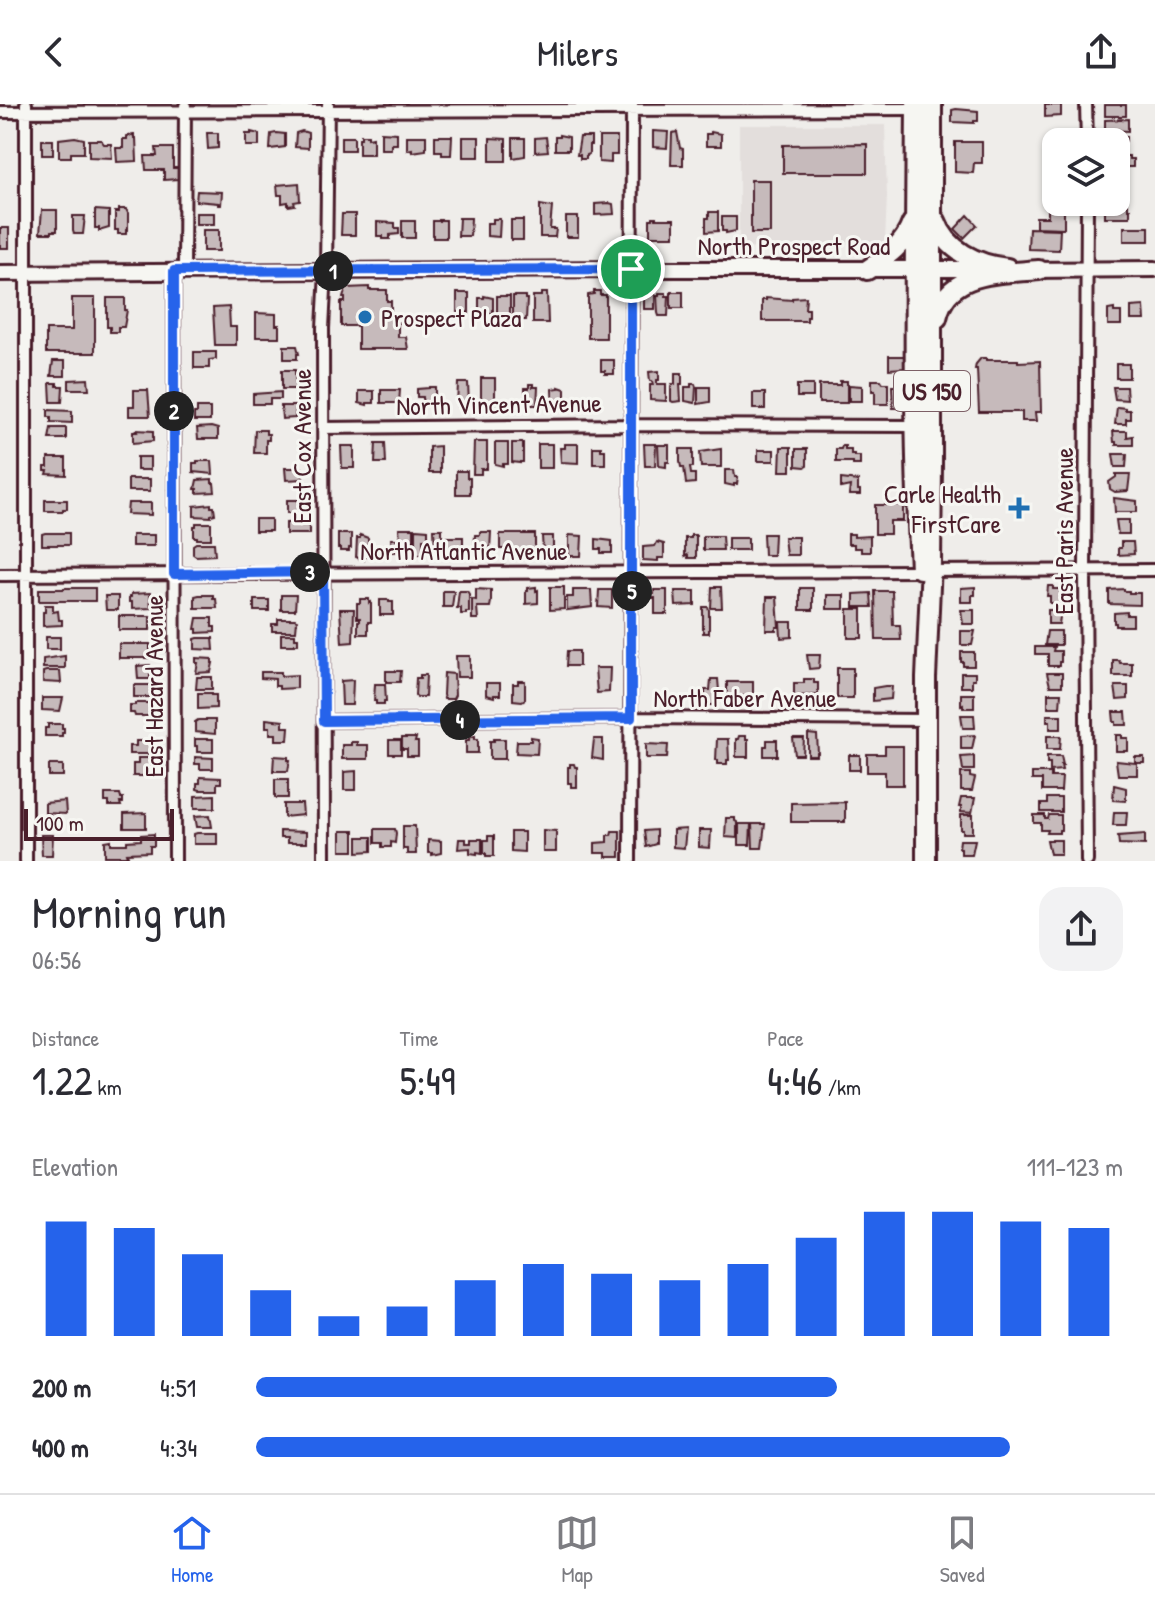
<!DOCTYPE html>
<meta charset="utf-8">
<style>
body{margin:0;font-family:"Patrick Hand",sans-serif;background:#f2f2f3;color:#2b2b33;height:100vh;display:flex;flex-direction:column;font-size:30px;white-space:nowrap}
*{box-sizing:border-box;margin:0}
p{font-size:26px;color:#7c7c81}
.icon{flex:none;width:44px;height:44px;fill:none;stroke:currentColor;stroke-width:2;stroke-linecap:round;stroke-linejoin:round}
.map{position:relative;height:757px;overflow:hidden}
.details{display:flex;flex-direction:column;background:#fff;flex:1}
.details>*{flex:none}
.tools{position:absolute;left:1042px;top:24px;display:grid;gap:16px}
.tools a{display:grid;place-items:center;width:88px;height:88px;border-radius:16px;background:#fff;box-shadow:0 2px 6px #0004;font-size:40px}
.scale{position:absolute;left:24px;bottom:20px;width:150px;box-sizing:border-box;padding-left:8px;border:4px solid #4a1f2b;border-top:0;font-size:22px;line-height:28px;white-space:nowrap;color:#4a1f2b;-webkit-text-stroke:6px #f6f6f2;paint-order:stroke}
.pin{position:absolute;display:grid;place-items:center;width:68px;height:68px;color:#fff;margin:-34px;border:4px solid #fff;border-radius:50%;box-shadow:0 2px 8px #0007}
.km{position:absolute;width:40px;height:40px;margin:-20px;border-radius:50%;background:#222;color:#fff;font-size:22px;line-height:40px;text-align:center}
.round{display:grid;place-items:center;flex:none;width:84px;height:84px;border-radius:24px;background:#f2f2f3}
.summary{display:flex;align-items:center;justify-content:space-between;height:136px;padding:0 32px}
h1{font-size:44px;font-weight:600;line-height:60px}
.figures{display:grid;grid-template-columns:repeat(3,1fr);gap:12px;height:136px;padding:8px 32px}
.figures div{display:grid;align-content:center}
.figures b{font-size:40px;font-weight:600}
.figures small{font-size:22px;font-weight:400}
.figures p{font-size:22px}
.chart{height:224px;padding:16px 32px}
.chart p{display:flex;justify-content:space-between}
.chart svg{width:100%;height:144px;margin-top:8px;stroke:#2563eb;stroke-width:6}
ul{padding:0 32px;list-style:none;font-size:26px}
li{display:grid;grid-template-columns:128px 96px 1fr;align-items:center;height:60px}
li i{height:20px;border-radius:10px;background:#2563eb}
header{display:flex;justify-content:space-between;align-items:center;height:104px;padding:0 32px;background:#fff;font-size:36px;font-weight:600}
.menu{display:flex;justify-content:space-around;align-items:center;height:112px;border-top:2px solid #e1e1e2;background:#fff;font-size:22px;color:#7c7c81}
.menu a{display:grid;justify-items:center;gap:4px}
.menu .selected{color:#2563eb}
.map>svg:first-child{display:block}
.built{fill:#e3dedc}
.building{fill:#c6babb;stroke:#4a1f2b;stroke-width:2}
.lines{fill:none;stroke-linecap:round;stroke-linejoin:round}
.street-casing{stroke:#4a1f2b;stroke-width:16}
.secondary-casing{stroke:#4a1f2b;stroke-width:20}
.highway-casing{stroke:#4a1f2b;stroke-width:24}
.street{stroke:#f6f6f2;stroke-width:10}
.secondary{stroke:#f6f6f2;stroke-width:14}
.highway{stroke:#f6f6f2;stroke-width:18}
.route-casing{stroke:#fff;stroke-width:16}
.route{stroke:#2563eb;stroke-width:10}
.poi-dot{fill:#1f6fb2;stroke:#f6f6f2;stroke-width:3}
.labels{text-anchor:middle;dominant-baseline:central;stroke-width:6;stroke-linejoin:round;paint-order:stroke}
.shield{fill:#f6f6f2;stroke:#7e6067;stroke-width:2}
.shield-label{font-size:24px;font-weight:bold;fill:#4a1f2b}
.street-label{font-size:26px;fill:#4a1f2b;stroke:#f6f6f2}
.poi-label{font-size:26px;fill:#4a1f2b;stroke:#f6f6f2;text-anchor:start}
</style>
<header><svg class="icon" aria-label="back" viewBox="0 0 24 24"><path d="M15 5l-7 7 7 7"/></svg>Milers<svg class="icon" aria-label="share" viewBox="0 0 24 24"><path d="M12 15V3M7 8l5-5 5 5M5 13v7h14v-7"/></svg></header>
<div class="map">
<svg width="1155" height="757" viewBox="0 0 1155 757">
<rect width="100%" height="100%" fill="#efedea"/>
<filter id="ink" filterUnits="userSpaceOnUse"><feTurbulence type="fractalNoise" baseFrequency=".0125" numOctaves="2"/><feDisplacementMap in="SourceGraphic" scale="16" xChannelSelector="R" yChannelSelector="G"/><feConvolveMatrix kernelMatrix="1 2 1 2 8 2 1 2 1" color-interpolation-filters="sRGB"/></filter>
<g filter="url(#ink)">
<path class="built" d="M739,21H885L887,92L885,138L739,145Z"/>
<path class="building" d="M1045,1H1061V12L1045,13Z
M1105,1H1126V12H1105Z
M956,5L978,7V17H974V19L952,18V6Z
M1128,15V27L1105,26V16Z
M302,27L308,29V44L295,43L296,29Z
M653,27L668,28L667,44L653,43Z
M251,28L259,30V42H246V30H251Z
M381,28L397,29V40H391V45H381Z
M677,28L680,44L683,45V61H671L672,29Z
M711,28L721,30V42H706V30H711Z
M207,29H218V44L208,45Z
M276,29L285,30V43L270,45L271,30Z
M1105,30H1123L1122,33H1126V37H1122V41H1116V38H1105Z
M134,31V34H136L137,57L117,58L116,44H123V35H127V32Z
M361,31H368V34L373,33V50H359V34H361Z
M559,31L569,33V46H555V33H559Z
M407,32H426V46L412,48V45L407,46Z
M435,32H452L451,51H442V47H435Z
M75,33L84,35V49H71V53H59V35Z
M341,33H354V46H341Z
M463,33H479V53H463Z
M546,33L548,47L535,48V34Z
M580,33H591V41H589V50L586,51V55H580V51H577Z
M599,33H617V51H611V59L599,58Z
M490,34L506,35V57H490Z
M513,34H525V52L513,54Z
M42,36H53V51H42Z
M89,36H101L104,40H111L112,54L89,53Z
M955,38H982V59H974L973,69L955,68Z
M867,40V69H783V41Z
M156,44H173V64H178V75L164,76V66H146L145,52H157Z
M1116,52H1129V55H1133V63H1116Z
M751,76H770V129H751Z
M299,79L300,97L294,98L295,101L288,102V98L282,99V91H278L277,81Z
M197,87L222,88L221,101H218V99L196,97Z
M609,99L613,100L614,110L595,111V100Z
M1108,100H1128V105H1130V113H1105V101Z
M540,101L552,103L550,125H556L555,133H540Z
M1048,101L1064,102V124L1036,123V113H1048Z
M119,105H126L128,109V126H126V130H118V126H115V108H119Z
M42,106H57V127H52V129H40Z
M95,106L109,107V124L99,127V124H95Z
M709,108H718V127L706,128V114H709Z
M196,109H214V120H196Z
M342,110H355V131H341Z
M968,111L977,121L964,134L955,125Z
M73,112H85L83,130H74L73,127Z
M566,113H578V133H566Z
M653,113H656V115H674V132H650V115H653Z
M722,113H736V127L726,129V127H722Z
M459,114H471L470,132H458Z
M493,115H500L499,133L487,132V119H493Z
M439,116H446V134H433V117H439Z
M511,116H523V136H511Z
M402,117H415V134H402Z
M377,118L395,119V124H399V130L390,131V135H383V132H377Z
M1124,123H1149V137H1124Z
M0,124H9V144H0Z
M1029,124L1060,125L1059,146L1028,145Z
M203,126H219V147H203Z
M369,183V186H387V197H391V218H398V233H406L408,245H358V222H341V198H345V194H343L346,184Z
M594,187H600V191H606V234H588V191L594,190Z
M644,188H655V205H644Z
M671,188H683V204H671Z
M457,189H469V209L466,208V212H459V208H457Z
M541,189H547L548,219H533V192H541Z
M659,189H666V192H669L668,212H659L658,209L657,192H659Z
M484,192L493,194V209H479V194H484Z
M497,192H510V213H497Z
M513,192H525V195H527L526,216H513Z
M806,193L805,205H809V213H807V217H762V196H766V194L792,196V194Z
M72,194H95V249H46V226H72Z
M107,194H125V206H127L124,223H118V228H110V223H107Z
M1144,202L1145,216H1131V203Z
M229,203L230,223H236V241H215L213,204Z
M1114,205V208H1121V221H1108V206Z
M256,209L276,210V221H279V233H256Z
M284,242H297L299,250H297V255H284Z
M194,248H216V255L209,256V264H194Z
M889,252H904V264L889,265Z
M981,254H986V256H1018V258L1040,257L1041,308H1035L1036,317H1022V308H979L977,265H975L976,260Z
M601,256H614V270H605V267H601Z
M53,257H65V272H51Z
M1116,260H1129V274H1116Z
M282,266H295L296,285H282Z
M659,267V276H657V280H666V297L650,296V281H653L652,277H650L649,268Z
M675,269H682V280H680L681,297L673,298L671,297V283L672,280H675Z
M481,274H495V299H481Z
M88,275L89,285H69V276Z
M872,276H881L883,279H888V300H875V287H872Z
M840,277H847V299H819V281H840Z
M50,279H57V282H63L62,298H51Z
M458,279H468L469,299H464V302H457Z
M529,280H533V283H538L537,301H526L525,298V284H529Z
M691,280H695L696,283L695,299L685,297V283H691Z
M797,281H813V293H797Z
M849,281L862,282V297H849Z
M892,282H899V284H904V304H893Z
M429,283H435V296L423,298V293H417V285L429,284Z
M559,283L565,285V302L563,306H553L552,285L559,284Z
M698,283H710V298L698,300Z
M1113,283H1126L1127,296L1115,295Z
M134,286H148L150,312H129V302H134Z
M381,286H400L399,299H381Z
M359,287H374V299H367V301L359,299Z
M281,288V295H270V300H253V290Z
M753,289H765V305H753Z
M281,302H296L295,314L282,315Z
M1117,303L1125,304V306H1130V315H1126V320H1115Z
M197,304H210V317H194V309H197Z
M48,306L72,307V319L51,318V313H48Z
M211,323L218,325V335H198L197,324Z
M51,324H66V335H49Z
M136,326L153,327V337L133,339V328H137Z
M255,326H266V330H269V336H266V349H254Z
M1113,327H1127V333L1133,332V341H1116V338H1114Z
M474,338H487V365H481V370H473Z
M376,339H385L386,359H375Z
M495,339H508V360H503V362L495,360Z
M512,339H523V358H520V359L512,358Z
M538,340H552V364H538Z
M565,340H578V359L561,358L560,344H565Z
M644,340H656L655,362H645Z
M658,341H669V358H666V363L659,362Z
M341,342H354V364H342Z
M440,342V369H429V343Z
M842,342H845V345H851V350H854V352H860V361H853V358H836V345H841Z
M593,343H601V346H605V360H593Z
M781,343H791V367H780Z
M680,345H693V363H690L691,370H695V379L686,380L684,363H681L680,358Z
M721,345V363H701L700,348Z
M796,345H807V362L805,363L796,362Z
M758,346H774V357H758Z
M1113,350H1127L1126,363H1115Z
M137,353H150V366H137Z
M48,354H66V371L47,370L48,367H45V363H48Z
M197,357H212L213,370L193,368V359H197Z
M285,364H302L303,375L286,376Z
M725,366H734L735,373H738L737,380H734V382L725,380Z
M456,367H467V374H470V390H456Z
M1116,370H1130L1128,387L1115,388L1110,385L1109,378L1116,373Z
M128,375H150V387H128Z
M212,375V379H214L215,388L197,389V385H195L197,376Z
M841,375L858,377V386H860V391H849L850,382L841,384Z
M1114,394L1137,397V408H1115Z
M45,396H67V405H63V407H45Z
M287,396H298V399H301V405H298L299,409H287Z
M128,399H151V411L127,410Z
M211,400V403H214L215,410L211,411V413L194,412V402Z
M875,401H903V417H890V430H875Z
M255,415H271V427H255Z
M1116,416H1129V430H1118Z
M309,418V430H286V419Z
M196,419H211V435H197V433H194V422H196Z
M399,424H414V437H407L408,447L392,448L391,435H400Z
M416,425L428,426V435H423V450H416Z
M434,425H442V449H435Z
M480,428H491L490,446H486V450L474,449L475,431H480Z
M45,429H69V441H42V430Z
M338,430H351V444H349V447H340V444H338Z
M500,430H535V445L510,447V445H500Z
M763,430H774L773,451H764Z
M848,430H854V433L870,432V448H861V444H854V440H848Z
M132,431H154V442H132Z
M360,431L368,434V453H364V456L356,453L357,434H360Z
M569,431L582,432L581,452H569Z
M691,431H696V454H688V451L685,452V434H691Z
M542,432H553V450L543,449Z
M703,432H722L723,446H703Z
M447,433H463V447H447Z
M784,433H798V451H786Z
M728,434H748V446H728Z
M596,435L612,437V449H601V445H596Z
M657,438L664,440V454H658V457L643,456V443L655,442Z
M1121,438H1133L1134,450L1118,451V444H1121Z
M196,439H214L215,451L196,452L193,450V441Z
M1048,482H1053V485H1062L1061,499H1050V492H1047Z
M536,483V487L538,486V499L526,500V487H528V484Z
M550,483H564V505L550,506Z
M712,483H721L722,504H711Z
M975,483V491H972V498H961V484Z
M64,484H95V497H39V485H64Z
M800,484H813V506H800Z
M476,485L491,486V498L490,503H477L478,515H472V495L476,496Z
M1124,485V487H1129V489H1140V501L1109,500V486Z
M573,486H591L592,503L567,506V493H573Z
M599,486H612V504L598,503Z
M654,486H667V510H655V494H652V490H654Z
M443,487H454L452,503H443Z
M459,487H467L469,490V508H466V510H461V504H457Z
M675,487H695V501L676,502Z
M875,487H892L893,521H900L901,536H876Z
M150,489L151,504L132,505V498H129V493H131V490Z
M871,489L872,503H854V490Z
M199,491H213V495H216L217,504H195V492Z
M281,491H296L295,506H281Z
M827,491H844V505H827Z
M105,492H118V506H106Z
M767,493H777L779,523H776V526H766Z
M360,495H369V499L371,498V518H368V530H358V517H360V514H357V499H360Z
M254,496H269V507H254Z
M380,496H389V498H393V511H380Z
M45,501H53V508L58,507L59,516H62V521L43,522V508H45Z
M703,503H708L709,506V529H703Z
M340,505H354L353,538L342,539Z
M848,505H862V534H848Z
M961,506H974V520H963Z
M1048,506H1061L1059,520H1048Z
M1127,508V511H1133V522H1116V519H1114V509Z
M119,512H150V526H119Z
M197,514H212V523H215V528L197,529V525H195Z
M278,515H295L297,516L296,527H272V520H278Z
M780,518H792V533L781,534Z
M961,527H975L972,541H961Z
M1047,527H1061V541H1045Z
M281,530H295V534H298V540H295V541H281Z
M46,533H60V545H46Z
M198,534H213L214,546L195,545V535Z
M119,540H150V554H119Z
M1035,543H1054L1053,547H1061V558H1059V562H1048V550H1035Z
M567,547H579V562H566Z
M961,548H974V562H963V558H961Z
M807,551H820L819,564L809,565Z
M65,552V564H43V555Z
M456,552H470V573H457Z
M196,554L212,555V559H213L211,568L196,569L198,559H196Z
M1113,556H1119L1120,559H1132V572H1113Z
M150,561V566H153V571H150V575H138L137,562Z
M595,564H610L609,588L597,589Z
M837,564H853V594H837Z
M46,567H60L61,579L43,578V568Z
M386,567H401L400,578H386Z
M261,568H281V572L297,571V584L279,585V582H275V575L261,574Z
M444,569L454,570L455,591L453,595H444L443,591Z
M961,569H975V575H972V583H961Z
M1047,569H1062V582H1050Z
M420,571H426L425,593H417L415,591L416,574H420Z
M197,573H212V585H196Z
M711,575H718L719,587H717V598H714V601H707V598H705V586H710Z
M804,575H814V579H818V591L794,592V579H804Z
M353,576L352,601H342L341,577Z
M518,577H525V595L522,597L513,596V580H518Z
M727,578H753V592H727Z
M486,579H500V591H494V593L486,591Z
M375,580H385L386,597H384V600H376V597H374Z
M134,581H150V593H134Z
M885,582H892L891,595L873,597V584Z
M1115,582H1128V595L1117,596Z
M198,589H212V591H216V604L198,605Z
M1048,589H1061L1060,603H1048Z
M961,590H974V604H963V600L961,601Z
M42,594H63L60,607L42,606Z
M135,599H152L151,612H135L134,609H130V601H135Z
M1113,608H1126L1127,621H1116V618H1114Z
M961,611H974L975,624H963Z
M1047,611H1061V625H1050V617H1047Z
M266,615L283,617V623H289L288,636H276V630H270V623H266Z
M198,616H215V630L195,628V618Z
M48,620H62V624H64V629H62V632H45V624H48Z
M808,630L817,631L818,649H817V652H808Z
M975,631L972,645H961V632Z
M1116,631H1122V634H1128V647H1116Z
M475,632V635H478V649H466V636H469V633Z
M739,632H746V635H748V653H736V635H738Z
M1047,632H1061L1060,645H1047Z
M531,633L538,634L537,650L516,649L517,637H531Z
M402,634H416L415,638H418V652H407V645H402Z
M793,634H804L803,651H795Z
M195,635H213V648H197V642H195Z
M494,635H505V655H490V637H494Z
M594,635H603V656L592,654Z
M717,635H728L729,656H727V660H718V656H716Z
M389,636H401V650H389Z
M767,636H777V652H764V642H767Z
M136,637H150V650H129V642H136Z
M351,638H357V641H368V655H342V641H351Z
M646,640L668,641L667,654H646Z
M885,642H903V681H885V668H867V650H885Z
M849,651H860V666H849Z
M274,652L288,653V656H290L288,667H273Z
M974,652V666H963L961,653Z
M1047,652H1061L1063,661H1061L1062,666L1050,667V659H1047Z
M195,653L213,654V665H200V660H195Z
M1135,653H1144V659H1137V671H1118L1116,657L1135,659Z
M138,654H150L151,669H149V672H133V660H138Z
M570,660H574L575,663H577V683H571V679H568V663H570Z
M49,661H63V672H49Z
M356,667V686H344V668Z
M961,669H970V673L975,674L972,687H961Z
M1032,669H1051V673H1062L1061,687H1042V676H1032Z
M200,673L221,674V679H217V686H200L197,685V679H200Z
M275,675H288V694H275Z
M1114,681L1126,684V697L1113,696Z
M105,690H120L121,694H123V699H120L121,702H109V698H105Z
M215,691V704H195V692Z
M961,694H975L972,709L961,708V703H959Z
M1047,694H1061V708H1041V700H1047Z
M65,697L66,710L45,709V699Z
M845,698V718H791V699Z
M284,700H302L303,711L284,713Z
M1114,708H1127L1126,721H1113Z
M146,709V724H124V710Z
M210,711L212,723H197L195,712Z
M961,711H973V729H963V726H961Z
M1034,711H1045V715H1048L1049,711H1061V726H1059V729H1047L1048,726H1041V719H1034Z
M726,714H735V717L737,718V734L725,733Z
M739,720H751L750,741H739Z
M752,720H765L762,744H753Z
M403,722H415L416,750H407V745H403Z
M375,725H395L396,729L395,739L391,738V743H382V739H375Z
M686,725L684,744L673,743V726Z
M543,726L556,727V748H543Z
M656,726V740L646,743L644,727Z
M699,726H711L710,744L699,743Z
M280,727L306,728V739H287V734H280Z
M341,727H354V747H341Z
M612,727H620V753H606V749H595V739L607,738V731H611Z
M511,728H524V748L511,747Z
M197,729H217V740H194V730Z
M154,730V742H150V748L127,749L128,752H105V737L111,736V740H127V737L141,736V731Z
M1145,730V741L1119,740L1118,732Z
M41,731H53L52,751H42Z
M488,732H494V752H486V749H484V736H488Z
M358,733H372V747L358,748Z
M459,735H466V739H471V735H482V749L477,748V750L470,749V744L458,745Z
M428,736L441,737V749L432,751V749H428Z
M960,736H975L972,750H961V744H959Z
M1047,736H1061V750H1050Z"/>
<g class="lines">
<defs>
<path id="street" d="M1086,0L1087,38
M0,8L916,5
M1087,98L1085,467L1087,757
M174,167L175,757
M184,167L185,2
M323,324L631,321L914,322
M0,471L1155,466
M324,617L631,614L926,616
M26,757V0
M324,757L323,224L326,167L328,0
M630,757L632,2"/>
<path id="secondary" d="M1028,166L1155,165
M0,169L631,165H992"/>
<path id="highway" d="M916,0C915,155 912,310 920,465
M936,117C946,146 977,161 1007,164
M867,166C886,153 904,142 912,119
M937,214C947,166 1000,170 1039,166
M926,757V574L931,459L932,362V0"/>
</defs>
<use href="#street" class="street-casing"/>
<use href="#secondary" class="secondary-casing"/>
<use href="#highway" class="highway-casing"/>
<use href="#street" class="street"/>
<use href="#secondary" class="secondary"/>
<use href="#highway" class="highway"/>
</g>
</g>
<g class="lines" filter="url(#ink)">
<defs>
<path id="route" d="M631,165V614L324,617L323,468L174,470V167Z"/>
</defs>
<use href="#route" class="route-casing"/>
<use href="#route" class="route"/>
</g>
<g class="poi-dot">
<circle cx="365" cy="213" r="8"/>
<path d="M1015 392h8v8h8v8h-8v8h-8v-8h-8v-8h8z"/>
</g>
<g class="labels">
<rect class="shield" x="894" y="267" width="76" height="40" rx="6"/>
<g class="shield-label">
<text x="932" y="287">US 150</text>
</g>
<g class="street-label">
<text x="794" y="141">North Prospect Road</text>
<text transform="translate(499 300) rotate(-1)">North Vincent Avenue</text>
<text transform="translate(301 342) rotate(-90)">East Cox Avenue</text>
<text transform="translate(1063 427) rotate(-90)">East Paris Avenue</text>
<text x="464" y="446">North Atlantic Avenue</text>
<text transform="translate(153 582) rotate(-90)">East Hazard Avenue</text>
<text x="745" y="593">North Faber Avenue</text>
</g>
<g class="poi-label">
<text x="381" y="213">Prospect Plaza</text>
<text x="1001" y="389" text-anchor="end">Carle Health<tspan x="1001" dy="30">FirstCare</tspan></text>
</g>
</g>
</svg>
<div class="tools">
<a><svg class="icon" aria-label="layers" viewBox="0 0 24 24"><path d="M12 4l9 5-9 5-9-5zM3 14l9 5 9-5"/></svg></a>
</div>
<div class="scale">100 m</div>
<div class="pin" style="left:631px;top:165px;background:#1e9e55"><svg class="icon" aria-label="arrive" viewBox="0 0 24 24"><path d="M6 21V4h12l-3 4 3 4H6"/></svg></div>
<b class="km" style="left:333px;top:167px">1</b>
<b class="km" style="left:174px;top:307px">2</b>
<b class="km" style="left:310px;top:468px">3</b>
<b class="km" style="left:460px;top:616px">4</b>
<b class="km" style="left:632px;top:487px">5</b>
</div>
<section class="details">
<div class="summary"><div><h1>Morning run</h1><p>06:56</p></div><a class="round"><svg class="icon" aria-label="share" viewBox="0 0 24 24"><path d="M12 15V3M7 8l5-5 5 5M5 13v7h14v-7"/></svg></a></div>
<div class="figures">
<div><p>Distance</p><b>1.22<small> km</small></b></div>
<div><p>Time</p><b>5:49</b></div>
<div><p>Pace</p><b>4:46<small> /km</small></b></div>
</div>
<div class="chart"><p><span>Elevation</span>111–123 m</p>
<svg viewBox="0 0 160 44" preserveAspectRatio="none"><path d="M5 44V9M15 44V11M25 44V19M35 44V30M45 44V38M55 44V35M65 44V27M75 44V22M85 44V25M95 44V27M105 44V22M115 44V14M125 44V6M135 44V6M145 44V9M155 44V11"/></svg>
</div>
<ul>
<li><b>200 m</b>4:51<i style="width:67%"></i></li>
<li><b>400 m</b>4:34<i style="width:87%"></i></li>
</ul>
</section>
<nav class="menu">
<a class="selected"><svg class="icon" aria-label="home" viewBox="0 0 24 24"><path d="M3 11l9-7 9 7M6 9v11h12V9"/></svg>Home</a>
<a><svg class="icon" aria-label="map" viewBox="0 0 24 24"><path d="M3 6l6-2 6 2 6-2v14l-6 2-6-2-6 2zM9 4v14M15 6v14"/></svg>Map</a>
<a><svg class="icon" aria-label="saved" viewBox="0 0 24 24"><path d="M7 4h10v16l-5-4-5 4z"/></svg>Saved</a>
</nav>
